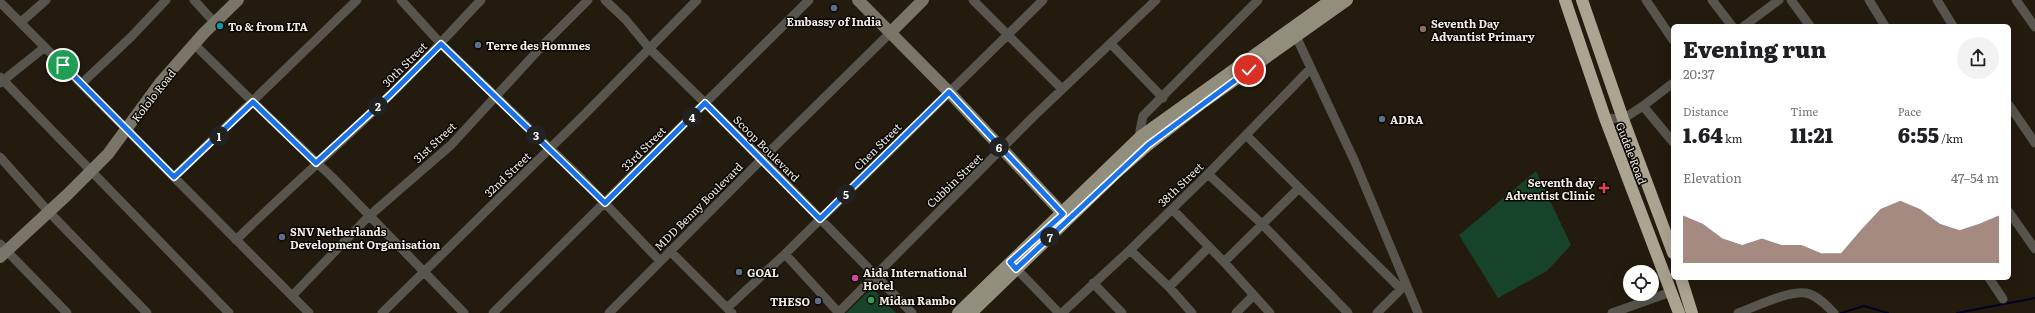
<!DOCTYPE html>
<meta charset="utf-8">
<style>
body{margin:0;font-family:Literata,serif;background:#f2f2f2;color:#202124;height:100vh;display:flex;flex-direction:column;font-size:15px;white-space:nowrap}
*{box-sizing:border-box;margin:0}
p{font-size:13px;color:#757577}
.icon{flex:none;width:22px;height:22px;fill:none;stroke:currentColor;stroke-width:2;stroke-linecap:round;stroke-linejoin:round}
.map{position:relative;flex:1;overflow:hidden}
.drawer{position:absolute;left:1671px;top:24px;width:340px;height:256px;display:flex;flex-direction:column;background:#fff;border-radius:6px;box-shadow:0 4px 16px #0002}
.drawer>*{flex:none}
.tools{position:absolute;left:1623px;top:265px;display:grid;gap:8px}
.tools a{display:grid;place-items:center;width:36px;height:36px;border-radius:50%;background:#fff;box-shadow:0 4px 16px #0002;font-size:20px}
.pin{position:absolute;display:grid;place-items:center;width:34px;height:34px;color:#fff;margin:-17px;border:2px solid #fff;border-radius:50%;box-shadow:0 1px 4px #0007}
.km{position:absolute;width:20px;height:20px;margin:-10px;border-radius:50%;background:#222;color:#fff;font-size:11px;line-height:20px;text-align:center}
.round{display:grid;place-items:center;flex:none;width:42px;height:42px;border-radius:21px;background:#f2f2f2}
.overview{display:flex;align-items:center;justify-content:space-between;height:68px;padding:0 12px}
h1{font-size:22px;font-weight:800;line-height:30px}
.figures{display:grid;grid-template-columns:repeat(3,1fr);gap:6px;height:68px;padding:4px 12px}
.figures div{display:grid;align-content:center}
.figures b{font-size:20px;font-weight:800}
.figures small{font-size:11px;font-weight:400}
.figures p{font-size:11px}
.chart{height:112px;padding:8px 12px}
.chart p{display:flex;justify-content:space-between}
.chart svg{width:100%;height:72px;margin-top:4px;fill:#7e5a4d;opacity:.7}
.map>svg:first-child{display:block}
.green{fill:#18432b}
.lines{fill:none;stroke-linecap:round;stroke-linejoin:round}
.stream{stroke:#000325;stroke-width:2}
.street{stroke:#57554d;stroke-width:9}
.secondary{stroke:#797569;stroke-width:12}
.primary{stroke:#928e7e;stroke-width:12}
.highway{stroke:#aaa491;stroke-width:12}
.route-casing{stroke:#fff;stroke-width:8}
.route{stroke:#1a73e8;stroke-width:5}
.service-dot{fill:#5c6f8a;stroke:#090603;stroke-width:1.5}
.culture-dot{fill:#0f9aa8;stroke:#090603;stroke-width:1.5}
.education-dot{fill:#8d6e63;stroke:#090603;stroke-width:1.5}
.health-dot{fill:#e0444e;stroke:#090603;stroke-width:1.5}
.hotel-dot{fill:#d1479c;stroke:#090603;stroke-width:1.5}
.leisure-dot{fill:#2e9e5b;stroke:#090603;stroke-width:1.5}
.labels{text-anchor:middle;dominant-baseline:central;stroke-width:3;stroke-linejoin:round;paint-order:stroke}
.poi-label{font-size:11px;font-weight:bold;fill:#f1ece3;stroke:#090603;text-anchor:start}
.street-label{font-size:11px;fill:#f1ece3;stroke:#090603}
</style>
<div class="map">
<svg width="2035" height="313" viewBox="0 0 2035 313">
<rect width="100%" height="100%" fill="#231b0d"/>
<path class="green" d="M1536,171L1571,245L1547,271L1498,298L1459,235Z
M872,288L896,313H846Z"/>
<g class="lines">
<path class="stream" d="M1841,313L1864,306L1888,313
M1957,313L2035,298"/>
<path class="street" d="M194,0L215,23
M401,0L441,44L581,178L660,261
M605,0L626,20L649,48L762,159L912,313
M973,0L1062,89
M1646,0L1673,40
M1712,0L1732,26
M1791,0L1810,26
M1869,0L1885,26
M1937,0L1953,26
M2016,0L2035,27
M0,2L309,313
M21,22L46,0
M1744,26L1779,0
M1294,32L1355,162L1406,284L1377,313
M194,44L253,102L332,177L464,313
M1111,44L1163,98
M0,77L229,313
M0,83L45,47
M81,84L131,37L166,0
M2009,105L2035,143
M1643,106L1673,142
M1605,118L1623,119L1643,106L1673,83
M1247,136L1401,289
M1140,137V131L1143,116L1258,0
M0,157L48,211L147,313
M1208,174L1262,224L1348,313
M174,177L357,0
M1172,209L1224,262L1270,313
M2009,212L2035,249
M236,240C286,191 339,145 389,96C421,66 450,32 481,0
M0,244L67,313
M1130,250L1169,287L1192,313
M670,251L732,313
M785,254L839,313
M1224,262L1299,188
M1013,265L1059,313
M1989,278L2003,299
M1093,283L1122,313
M1406,284L1418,313
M1169,287L1208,248
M292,296L369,216L451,145L543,45L588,0
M727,308L785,254L1043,0
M382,313L584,115L697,0
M493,313L809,0
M609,313L762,159L891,32
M838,313L1033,117L1156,0
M1062,313L1130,250L1208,174L1311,68
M1236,313L1253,296
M1612,313L1671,292
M1738,313C1755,307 1789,290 1806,293C1817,295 1827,306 1834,313"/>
<path class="secondary" d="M858,0L949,92L1063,214
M891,32L923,0
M0,257L68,194L108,154L160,83L204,33L238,0"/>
<path class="primary" d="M958,313L1140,137L1331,0
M971,313L1116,173L1148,145L1202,103L1347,0"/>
<path class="highway" d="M1565,0L1605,118L1679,313
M1582,0L1623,119L1673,253
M1681,278L1692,313"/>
</g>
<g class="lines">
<defs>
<path id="route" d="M63,65L174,177L253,102L316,163L390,95L441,44L605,203L705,103L820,219L949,92L1063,214L1010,262L1016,269L1148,145L1249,70"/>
</defs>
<use href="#route" class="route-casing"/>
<use href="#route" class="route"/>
</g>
<g class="service-dot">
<circle cx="834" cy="8" r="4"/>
<circle cx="478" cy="45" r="4"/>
<circle cx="1382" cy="119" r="4"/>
<circle cx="282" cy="237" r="4"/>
<circle cx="739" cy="272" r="4"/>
<circle cx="818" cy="301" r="4"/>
</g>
<circle class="culture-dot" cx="220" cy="26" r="4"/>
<circle class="education-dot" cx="1423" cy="29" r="4"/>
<path class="health-dot" d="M1602 182h4v4h4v4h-4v4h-4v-4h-4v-4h4z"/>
<circle class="hotel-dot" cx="855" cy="278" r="4"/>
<circle class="leisure-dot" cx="871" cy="300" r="4"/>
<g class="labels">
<g class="poi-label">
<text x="834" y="21" text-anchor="middle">Embassy of India</text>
<text x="1431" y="23">Seventh Day<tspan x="1431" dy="13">Advantist Primary</tspan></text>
<text x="228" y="26">To &amp; from LTA</text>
<text x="486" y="45">Terre des Hommes</text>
<text x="1390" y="119">ADRA</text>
<text x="1595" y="182" text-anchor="end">Seventh day<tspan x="1595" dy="13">Adventist Clinic</tspan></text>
<text x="290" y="231">SNV Netherlands<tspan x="290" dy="13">Development Organisation</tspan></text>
<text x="747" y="272">GOAL</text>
<text x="863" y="272">Aida International<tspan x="863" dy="13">Hotel</tspan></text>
<text x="879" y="300">Midan Rambo</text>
<text x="810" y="301" text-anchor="end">THESO</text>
</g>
<g class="street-label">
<text transform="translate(404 64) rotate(-45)">30th Street</text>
<text transform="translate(153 95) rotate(-52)">Kololo Road</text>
<text transform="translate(434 142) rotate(-43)">31st Street</text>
<text transform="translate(877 146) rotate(-45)">Chen Street</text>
<text transform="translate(643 148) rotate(-45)">33rd Street</text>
<text transform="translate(767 148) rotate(45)">Scoop Boulevard</text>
<text transform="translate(1632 153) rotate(69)">Gudele Road</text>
<text transform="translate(507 174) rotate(-44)">32nd Street</text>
<text transform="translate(954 180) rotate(-44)">Cubbin Street</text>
<text transform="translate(1180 184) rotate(-44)">38th Street</text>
<text transform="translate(698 206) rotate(-45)">MDD Benny Boulevard</text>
</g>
</g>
</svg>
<div class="tools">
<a><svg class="icon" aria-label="locate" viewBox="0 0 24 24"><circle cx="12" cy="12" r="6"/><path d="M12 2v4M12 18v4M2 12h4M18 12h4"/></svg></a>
</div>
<div class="pin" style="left:63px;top:65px;background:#1e9e55"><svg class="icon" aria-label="arrive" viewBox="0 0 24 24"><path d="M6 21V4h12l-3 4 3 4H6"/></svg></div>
<div class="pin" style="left:1249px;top:70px;background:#d93025"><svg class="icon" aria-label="check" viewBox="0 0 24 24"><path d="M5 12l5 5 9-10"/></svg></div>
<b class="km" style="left:219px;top:136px">1</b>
<b class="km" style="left:378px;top:106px">2</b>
<b class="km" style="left:536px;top:135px">3</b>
<b class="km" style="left:692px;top:117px">4</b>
<b class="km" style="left:846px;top:194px">5</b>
<b class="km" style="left:999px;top:147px">6</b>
<b class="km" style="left:1050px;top:237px">7</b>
<section class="drawer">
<div class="overview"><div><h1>Evening run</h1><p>20:37</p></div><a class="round"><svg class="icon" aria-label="share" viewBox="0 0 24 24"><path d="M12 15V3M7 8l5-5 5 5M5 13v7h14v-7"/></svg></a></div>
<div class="figures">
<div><p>Distance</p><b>1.64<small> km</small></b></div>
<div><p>Time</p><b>11:21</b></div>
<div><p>Pace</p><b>6:55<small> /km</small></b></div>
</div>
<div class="chart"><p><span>Elevation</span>47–54 m</p>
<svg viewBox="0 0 160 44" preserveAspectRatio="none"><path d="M0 44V15L10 20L20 29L30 33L40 29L50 33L60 33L70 38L80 38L90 24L100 11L110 6L120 11L130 20L140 24L150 20L160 15V44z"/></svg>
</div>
</section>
</div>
